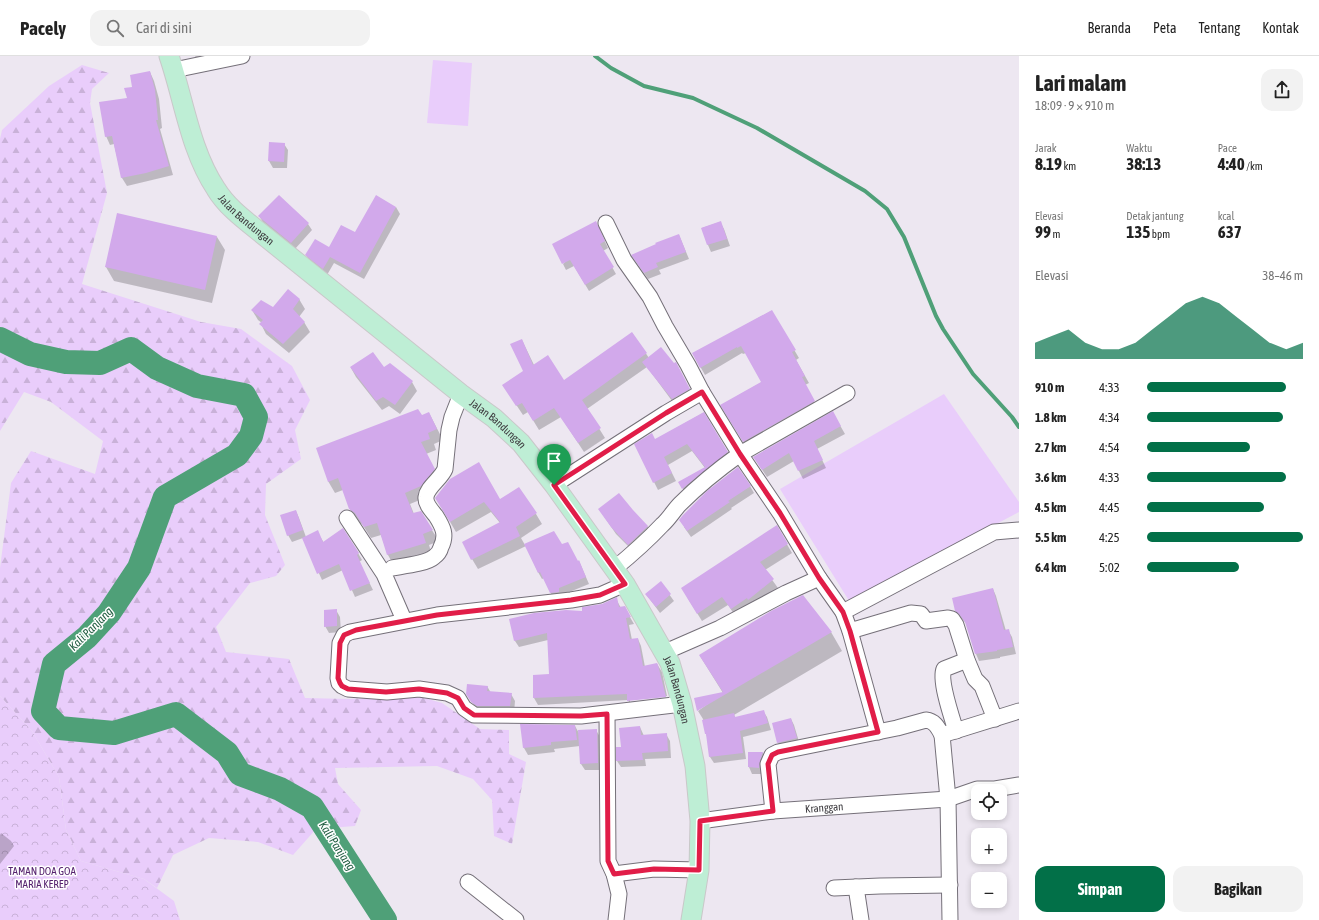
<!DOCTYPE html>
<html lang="id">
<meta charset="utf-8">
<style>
body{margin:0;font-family:"Asap Condensed",sans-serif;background:#f2f2f2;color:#222;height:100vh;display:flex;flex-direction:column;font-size:15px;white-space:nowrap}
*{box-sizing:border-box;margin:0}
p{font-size:13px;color:#767676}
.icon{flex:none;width:22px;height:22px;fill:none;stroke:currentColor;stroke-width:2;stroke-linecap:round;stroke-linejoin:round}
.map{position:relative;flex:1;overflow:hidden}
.panel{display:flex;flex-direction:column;background:#fff;width:300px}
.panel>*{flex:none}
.tools{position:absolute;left:971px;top:728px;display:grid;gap:8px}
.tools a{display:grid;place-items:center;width:36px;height:36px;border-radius:8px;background:#fff;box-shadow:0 2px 6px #0003;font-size:20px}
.pin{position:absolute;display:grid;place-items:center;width:34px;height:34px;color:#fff;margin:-41px -17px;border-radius:50% 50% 50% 0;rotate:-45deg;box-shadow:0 0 4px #0007}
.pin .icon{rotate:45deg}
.round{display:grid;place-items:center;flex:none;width:42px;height:42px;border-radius:12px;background:#f2f2f2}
.head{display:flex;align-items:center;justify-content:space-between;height:68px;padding:0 16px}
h1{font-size:22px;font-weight:700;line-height:30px}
.stats{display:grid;grid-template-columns:repeat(3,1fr);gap:6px;height:68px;padding:4px 16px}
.stats div{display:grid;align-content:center}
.stats b{font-size:17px;font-weight:700}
.stats small{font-size:11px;font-weight:400}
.stats p{font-size:11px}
.chart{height:112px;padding:8px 16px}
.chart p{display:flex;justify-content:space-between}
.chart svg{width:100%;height:72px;margin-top:4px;fill:#027048;opacity:.7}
.primary-button{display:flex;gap:8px;margin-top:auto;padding:8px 16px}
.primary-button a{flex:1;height:46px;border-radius:12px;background:#027048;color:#fff;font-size:16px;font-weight:700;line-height:46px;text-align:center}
.primary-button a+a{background:#f2f2f2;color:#222}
ul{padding:0 16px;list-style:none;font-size:13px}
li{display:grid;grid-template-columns:64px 48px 1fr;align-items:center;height:30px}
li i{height:10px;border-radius:5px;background:#027048}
header{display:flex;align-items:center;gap:24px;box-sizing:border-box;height:56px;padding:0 20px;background:#fff;border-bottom:1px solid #e0e0e0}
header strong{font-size:19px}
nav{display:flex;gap:22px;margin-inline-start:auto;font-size:14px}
.search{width:280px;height:36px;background:#f2f2f2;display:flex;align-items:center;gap:10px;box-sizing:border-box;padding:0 14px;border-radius:12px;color:#767676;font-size:15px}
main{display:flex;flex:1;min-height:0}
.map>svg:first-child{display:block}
.forest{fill:url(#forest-firs)}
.park{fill:url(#park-crowns)}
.pitch{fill:#e9cdfb}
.shadow{fill:#0003}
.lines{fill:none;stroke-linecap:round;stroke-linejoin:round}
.stream{stroke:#4fa078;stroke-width:4}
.river{stroke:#4fa078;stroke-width:24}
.building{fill:#d2a9eb}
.minor-casing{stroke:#757079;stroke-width:17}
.major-casing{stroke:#c9c8c9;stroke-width:21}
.minor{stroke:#fff;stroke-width:15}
.major{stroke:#beeed5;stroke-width:19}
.route-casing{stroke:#fff;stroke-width:8}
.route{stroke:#e11d48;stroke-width:5}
.labels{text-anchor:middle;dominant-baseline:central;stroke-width:3;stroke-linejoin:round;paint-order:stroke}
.street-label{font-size:11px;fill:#3d3b3f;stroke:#fff}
.park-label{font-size:11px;fill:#55226e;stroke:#fff}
.water-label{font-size:12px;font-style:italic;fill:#235f43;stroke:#fff}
</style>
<header>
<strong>Pacely</strong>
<div class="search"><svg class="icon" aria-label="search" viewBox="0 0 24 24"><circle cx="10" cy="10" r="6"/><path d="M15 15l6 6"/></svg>Cari di sini</div>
<nav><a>Beranda</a><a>Peta</a><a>Tentang</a><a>Kontak</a></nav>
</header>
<main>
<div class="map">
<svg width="1019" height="864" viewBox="0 0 1019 864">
<defs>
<pattern id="forest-firs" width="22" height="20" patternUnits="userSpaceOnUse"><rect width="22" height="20" fill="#e9cdfb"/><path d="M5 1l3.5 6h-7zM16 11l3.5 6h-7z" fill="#c9b1d8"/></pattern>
<pattern id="park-crowns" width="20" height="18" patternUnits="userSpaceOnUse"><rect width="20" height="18" fill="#e9cdfb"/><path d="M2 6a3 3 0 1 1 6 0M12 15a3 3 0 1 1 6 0" fill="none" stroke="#c9b1d8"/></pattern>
</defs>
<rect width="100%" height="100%" fill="#ede7f1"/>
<path class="forest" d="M82,9L109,17L92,33L90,47L107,137L82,228L201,266L241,273L292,310L310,344L295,374L301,403L266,428L265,459L285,509L276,520L250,527L216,571L226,596L289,603L305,642L349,643L414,639L442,647L480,673L509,674V698L526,706L512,788L494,780L492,744L473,723L437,710L335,712L338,728L361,754L355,770L316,773L293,799L258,786L209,782L173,799L157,832L144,823L81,805L66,774L59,721L32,675L0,640V512L11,427L31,395L95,418L103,385L51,346L24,336L0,375V83L2,74L49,30Z"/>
<path class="park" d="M0,640L32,675L59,721L66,774L81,805L144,823L174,845L180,864H0Z"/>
<path class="pitch" d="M433,4L472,7L468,70L427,67Z
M944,338L1019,446V456L871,535L851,548L780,433Z"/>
<path class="shadow" d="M195,0H212L199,7Z
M150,16L154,25L159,43L162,72L160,73L173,119L127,130L122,122L114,88L110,89L106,80L128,43L133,32Z
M284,88L288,94L287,112H273L269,105Z
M396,151L400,158L364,223L334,207L327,219L310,205L306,199L329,193L356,178Z
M259,160L308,168L312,174L295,193L263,166Z
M720,166L724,173L730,190L711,196L708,189L702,172Z
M599,173L608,192L603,195L616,218L589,235L574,210L566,214L563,208Z
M679,179L689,203L659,214L661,218L648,223L636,205Z
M217,181L225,194L212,247L114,225L106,211Z
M299,243L305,253L299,261L304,266L310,276L289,297L266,278L261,268L262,267L258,264L252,254L273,253Z
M771,255L799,302L796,304L809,327L805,329L818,353L748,393L722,349L762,326L746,297L743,298L742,297L705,319L693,298Z
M632,277L649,302L681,318L695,343L678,353L647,311L587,353L605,382L584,396L561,361L539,374L528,356L523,359L509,338L524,316L522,284L534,309L564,326Z
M351,312H384L412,326L417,335L400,358L389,350L382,354L356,321Z
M429,357L443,384L434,388L436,394L426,398L440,425L427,441L410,448L414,458L420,456L439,485L429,489L432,499L394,510L388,499L381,479L371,482L362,468L356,465L350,453L343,434L335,437L328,425L421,360Z
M703,357L732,404L687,440L680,427L705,412L692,395L668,409L676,425L658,434L654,426L655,384Z
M833,357L845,378L817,393L826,412L803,423L794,405L767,421L759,409Z
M750,430L754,437L731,452L732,453L691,481L684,471Z
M436,442L499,444L536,458L542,468L521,482L525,489L562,490L577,506L579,505L589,528L562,539L554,544L544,522L542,523L538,516L526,490L478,513L472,503L500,467L491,456L456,476Z
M599,453L632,455L648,471L651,477L633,495L616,478Z
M296,455L299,462L306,481L321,482L324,487L358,497L362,504L359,506L373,534L355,541L343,514L322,524L303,482L292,486L288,479Z
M777,471L792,497L765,514L778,532L754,552L736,561L728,549L702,565L687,541Z
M661,527L674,545L660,557L646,538Z
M993,533L996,540L1006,575L1008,574L1012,581L1016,598L1000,601V602L979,605L976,598L966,567L960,561L956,554Z
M616,543L621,552L624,551L634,568L629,569L632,584L638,583L641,590L645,611L657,608L662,616L667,640L630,644V646L668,642L669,647L632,652L628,644L538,649L534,642V620L550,619L548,584L519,591L515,585L510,564L583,556Z
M336,554L340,561L341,576L329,577L325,570Z
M831,576L842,595L734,659L736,662L763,655L767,661L771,674L743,681L746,703L714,707L710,701L707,681L703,663L698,655L723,637L700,600Z
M487,630L491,637L511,638L515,645L514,657L476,652L467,638Z
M791,663L794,669L800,689L782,693L778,687Z
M521,669L575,670L580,679L596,674L600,681L602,714H585L581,708L580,690L554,693L555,696L528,699L524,692Z
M640,671L644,680L666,678L670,685L671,702L645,703L646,710L621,711L617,705L622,692Z
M749,697H763L767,703L763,718H752L749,711Z
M1,777L11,785L14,790L0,808V779Z"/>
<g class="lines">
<path class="stream" d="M595,0L611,12L644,30L693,42L757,72L865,135L887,153L904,181L936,260L943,273L973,318L1012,361L1019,371"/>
<path class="river" d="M0,283L30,298L66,306L100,307L131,293L157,312L197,330L244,339L256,361L251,380L237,399L165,441L139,512L109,557L87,581L54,608L43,655L59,672L114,677L176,658L227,697L240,718L280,733L312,751L385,864"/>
</g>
<path class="building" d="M150,15L155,34L158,64H156L169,110L146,117L121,122L112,80L105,81L99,46L127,42L124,32L132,31L130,19Z
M269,86L285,87L284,106L268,105Z
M279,139L309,167L291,187L258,160Z
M376,139L396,151L360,217L330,201L323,213L305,199L315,183L329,191L341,169L355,176Z
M117,157L217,180L205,234L105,211Z
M596,165L605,185L600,188L614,211L585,229L570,204L562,208L552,188Z
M721,165L727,183L707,189L701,172Z
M679,178L686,196L656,207L658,211L644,217L631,199L656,188L655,187Z
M288,233L300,243L293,253L305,266L283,288L259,268L263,264L251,254L261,244L273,251Z
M772,254L796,294L792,296L805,320L802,321L815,345L743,386L720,349L761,326L741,290L737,292V291L700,312L692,297Z
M632,276L647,297L582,344L601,372L578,387L554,352L533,365L522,347L516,350L502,329L523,315L510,288L522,283L533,309L548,299L564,324Z
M661,291L674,307L676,306L690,333L672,343L642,306Z
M373,296L384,311L390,307L413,325L395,349L383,341L376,345L350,311Z
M418,353L422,359L429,356L437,373L428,377L430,383L421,386L435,413L421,430L405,437L413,457L421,455L433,474L423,478L426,487L387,499L377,467L364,471L355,457L349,453L338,422L328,426L316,392Z
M833,355L841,370L814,385L823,404L798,415L789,397L762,414L753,401Z
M704,356L728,396L682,433L678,426L705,411L687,388L664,401L672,417L653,427L634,388L652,377L655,383Z
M479,406L500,443L519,431L537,457L516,471L520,480L471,504L462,486L500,466L484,446L450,466L435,442L450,423Z
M738,411L751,430L728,445L730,446L687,475L679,464L683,459L707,435Z
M619,437L633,454L648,470L628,489L611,471L598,453Z
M296,454L303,474L287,480L280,459Z
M777,469L788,488L760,506L774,523L748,544L747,542L731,553L722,541L697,558L681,532Z
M343,472L359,497L357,499L370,527L350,535L339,508L317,518L302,482L318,474L323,486Z
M554,475L562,488L568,486L578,505L579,504L586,521L559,532V536L550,537L540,516L538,517L524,488Z
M661,525L671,538L656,551L645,538Z
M993,532L1004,574L1009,573L1013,591L997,594V595L975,598L965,566L959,558L955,555L952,542Z
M803,539L832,576L697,655L694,642L723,636L699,599L771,555Z
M617,541L619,551L625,550L631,561L626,562L630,583L638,582L643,610L657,607L658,609L666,641L627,645V638L533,642V619L549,618L547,577L514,585L509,563L534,557L566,554L582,555V551L602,548Z
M337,553V570L324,571V554Z
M467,628L488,630L487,635L512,637L510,650H477L471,646L466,638Z
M764,654L768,667L740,675L743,697L709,701L706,678H705L702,664L734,657L735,661Z
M791,662L797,682L777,687L772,667Z
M520,668L575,669L577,684L551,686V689L523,692Z
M640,670L641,679L667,677L668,695L642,697L643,704L616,705V691H621L619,672Z
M597,673L598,707L580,708L578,674Z
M748,696H763L760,705L759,712L748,711Z"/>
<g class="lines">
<defs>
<g id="minor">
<path d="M174,14L242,0"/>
<path d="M606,167L624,204L650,241L665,270L688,309L702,336"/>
<path d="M554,429L666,357L702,336L740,398L780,457L819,522L786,537L720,572L665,596"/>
<path d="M347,462L384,518L404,564"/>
<path d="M392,512C403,510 426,508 434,501C437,499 440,495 441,491C447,479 443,471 436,460C432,455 425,448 426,441C427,431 441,423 445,413L449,374L452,361L461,338"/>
<path d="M614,513C631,499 647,485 662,469C669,463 674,454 680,448C698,430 719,413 740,398L847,337"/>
<path d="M819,522L843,556L850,575L878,676"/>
<path d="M625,528L600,539L571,544L437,559L350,576L344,579L340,587L338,622L339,627L342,630L348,633L387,636L419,633L447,637L458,642L464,652L474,659L581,660L682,648"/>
<path d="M843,556L994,476L1019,474"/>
<path d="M850,575L911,557L921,558L926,565L948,562L952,563L956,569L967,604L975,623L982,630L995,663"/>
<path d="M607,658L608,805L614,818L619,838L616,864"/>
<path d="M956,675C952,662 939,624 944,613L967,604"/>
<path d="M773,755L768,708L772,699L778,696L897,672L926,664C935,665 938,672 942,679"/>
<path id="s1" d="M700,765L773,755L948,743L977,733H995L1019,729"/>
<path d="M614,818L654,813L699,814"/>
<path d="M468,826L516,864"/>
<path d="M856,831L861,864"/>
<path d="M834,832L880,830L950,829"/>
<path d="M950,864L948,743L942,679L1019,655"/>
</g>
<g id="major">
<path id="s2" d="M169,0C184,44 190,94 216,133C228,153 249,167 267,182L461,338L494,362L521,387L554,429L625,528L670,607L682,648L695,710L700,765L699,814L691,864"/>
</g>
</defs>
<use href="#minor" class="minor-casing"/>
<use href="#major" class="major-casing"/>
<use href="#minor" class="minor"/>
<use href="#major" class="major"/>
</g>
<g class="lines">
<defs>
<path id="route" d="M702,336L740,398L780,457L819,522L843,556L850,575L878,676L778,696L772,699L768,708L773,755L700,765L699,814L654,813L614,818L608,805L607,658L581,660L474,659L464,652L458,642L447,637L419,633L386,636L348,633L342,630L340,627L338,622L340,587L344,579L356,574L437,559L571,544L600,539L625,528L554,429L666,357Z"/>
</defs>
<use href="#route" class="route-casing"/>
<use href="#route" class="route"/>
</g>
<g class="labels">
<g class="street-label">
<text stroke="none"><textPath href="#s2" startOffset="185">Jalan Bandungan</textPath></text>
<text stroke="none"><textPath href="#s2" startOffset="509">Jalan Bandungan</textPath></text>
<text stroke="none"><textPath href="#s2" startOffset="833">Jalan Bandungan</textPath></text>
<text stroke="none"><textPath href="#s1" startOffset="125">Kranggan</textPath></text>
</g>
<g class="park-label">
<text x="42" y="815">TAMAN DOA GOA<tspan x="42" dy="13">MARIA KEREP</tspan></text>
</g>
<g class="water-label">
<text transform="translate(91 573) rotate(-45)">Kali Panjang</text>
<text transform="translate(337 790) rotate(57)">Kali Panjang</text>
</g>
</g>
</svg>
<div class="tools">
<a><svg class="icon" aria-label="locate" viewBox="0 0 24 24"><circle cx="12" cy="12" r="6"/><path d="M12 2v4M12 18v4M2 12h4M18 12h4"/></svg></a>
<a>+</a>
<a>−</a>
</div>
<div class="pin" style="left:554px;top:429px;background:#1e9e55"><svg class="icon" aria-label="arrive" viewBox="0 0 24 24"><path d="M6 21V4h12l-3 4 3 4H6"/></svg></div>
</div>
<section class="panel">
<div class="head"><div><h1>Lari malam</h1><p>18:09 · 9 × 910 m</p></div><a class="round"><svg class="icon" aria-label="share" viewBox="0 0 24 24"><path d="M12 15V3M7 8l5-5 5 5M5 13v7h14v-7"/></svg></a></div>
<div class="stats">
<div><p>Jarak</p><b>8.19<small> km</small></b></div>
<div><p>Waktu</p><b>38:13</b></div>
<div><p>Pace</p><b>4:40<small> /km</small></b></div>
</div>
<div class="stats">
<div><p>Elevasi</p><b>99<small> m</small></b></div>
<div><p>Detak jantung</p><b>135<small> bpm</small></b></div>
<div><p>kcal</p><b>637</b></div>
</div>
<div class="chart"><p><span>Elevasi</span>38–46 m</p>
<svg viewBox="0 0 160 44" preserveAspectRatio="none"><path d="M0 44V34L10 30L20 26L30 34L40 38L50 38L60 34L70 26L80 18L90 10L100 6L110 10L120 18L130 26L140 34L150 38L160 34V44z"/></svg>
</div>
<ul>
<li><b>910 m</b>4:33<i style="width:89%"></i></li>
<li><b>1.8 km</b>4:34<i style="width:87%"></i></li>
<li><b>2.7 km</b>4:54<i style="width:66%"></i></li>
<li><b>3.6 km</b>4:33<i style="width:89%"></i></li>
<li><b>4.5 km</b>4:45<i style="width:75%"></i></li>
<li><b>5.5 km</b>4:25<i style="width:100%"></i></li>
<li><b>6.4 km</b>5:02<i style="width:59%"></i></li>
</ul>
<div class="primary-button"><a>Simpan</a><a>Bagikan</a></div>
</section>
</main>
